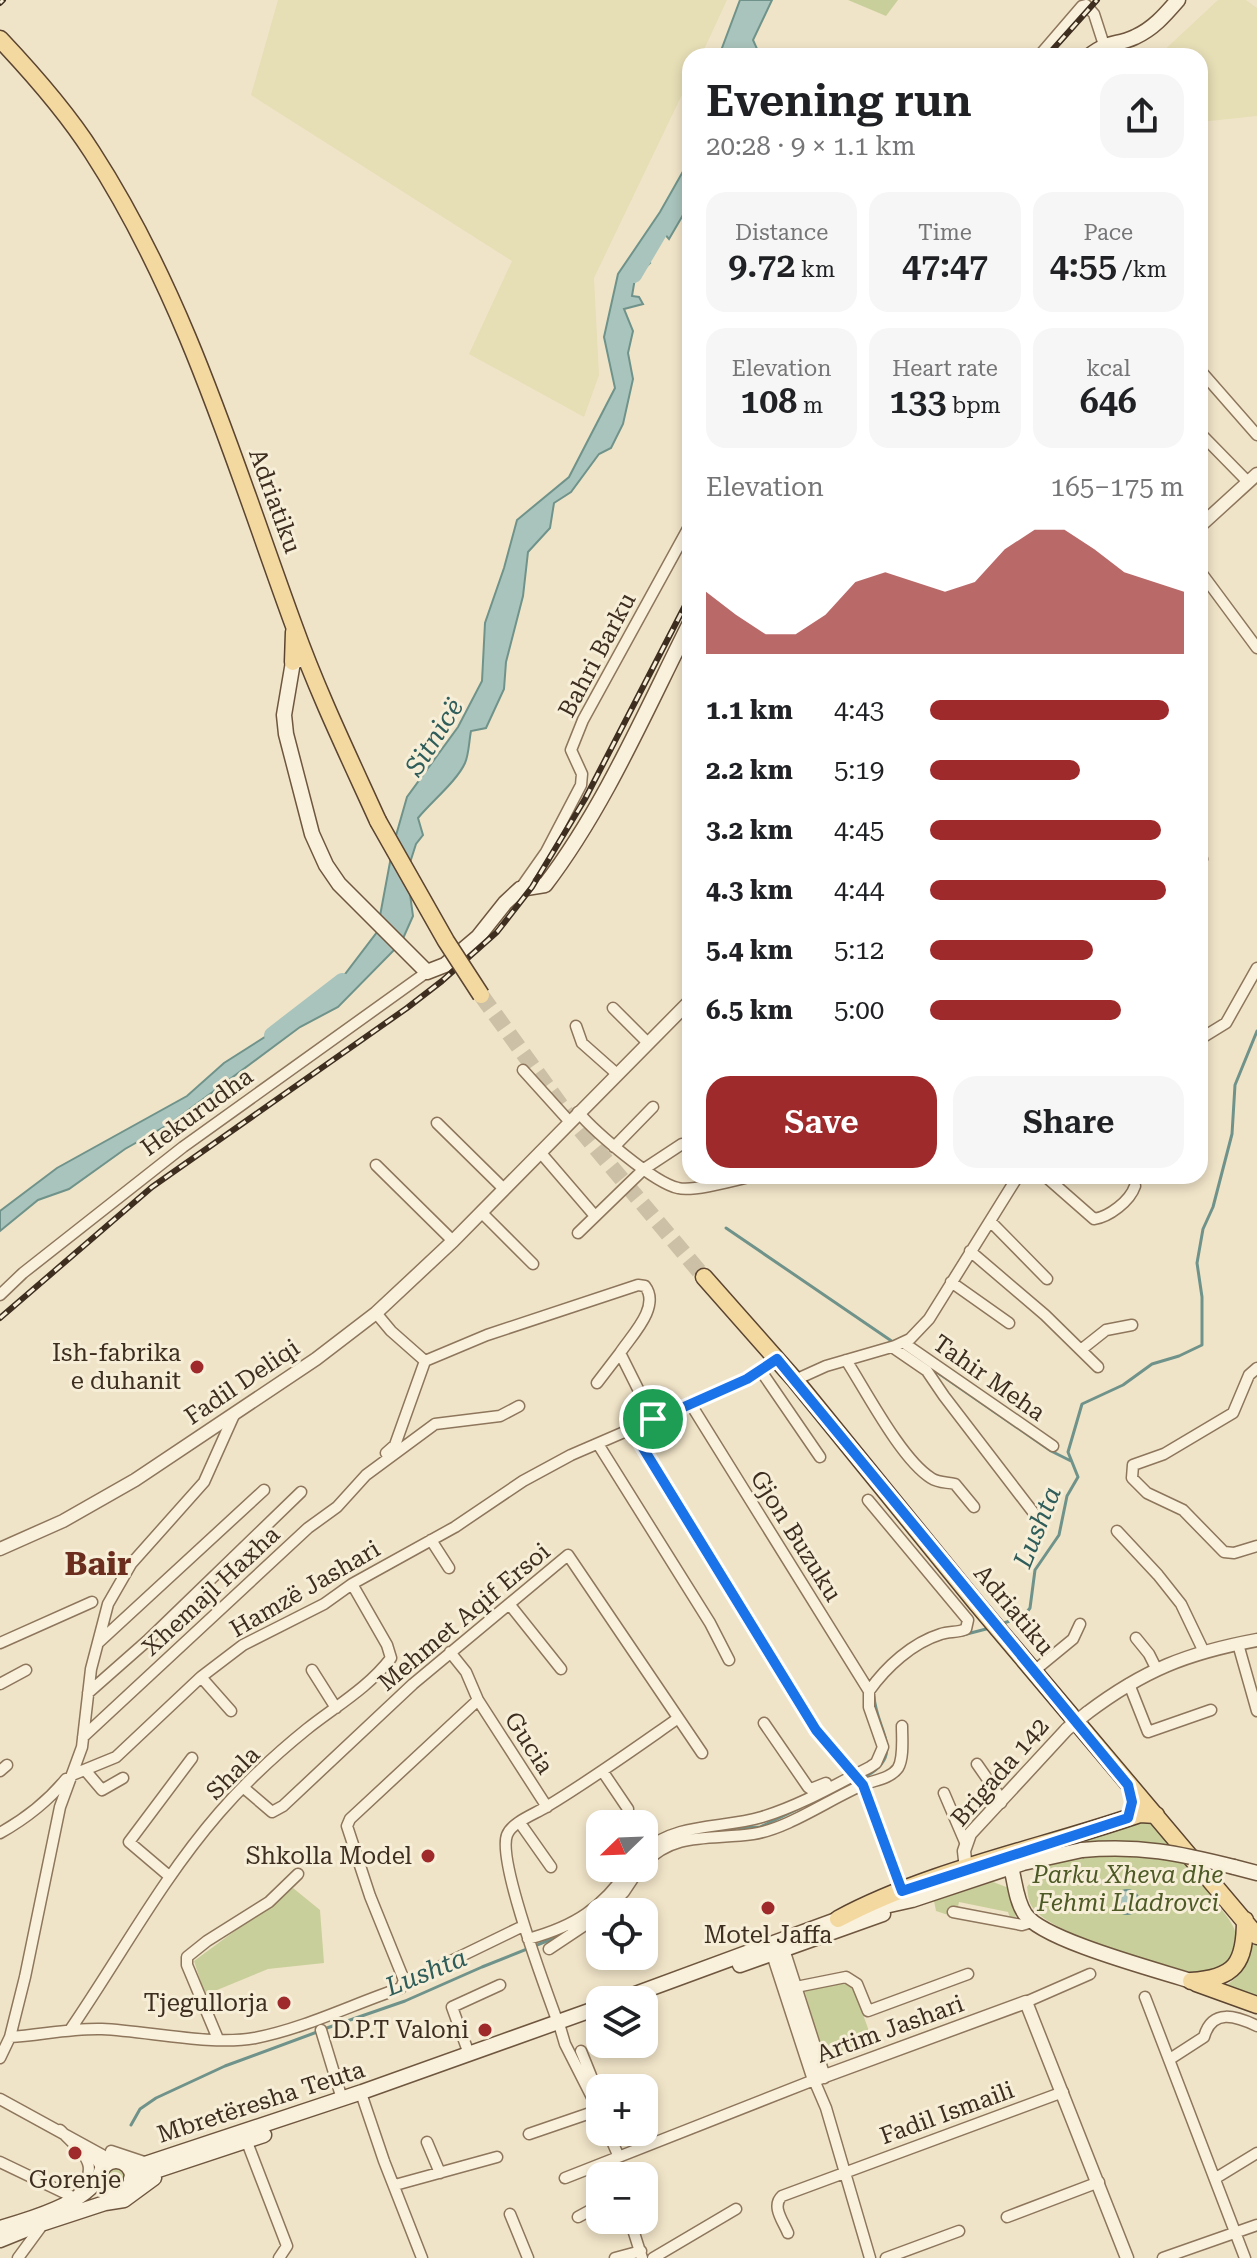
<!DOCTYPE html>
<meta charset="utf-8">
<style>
body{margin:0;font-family:"Roboto Serif",serif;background:#f6f6f6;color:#202124;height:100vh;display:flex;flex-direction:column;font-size:30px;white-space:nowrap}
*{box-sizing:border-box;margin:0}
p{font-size:26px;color:#757577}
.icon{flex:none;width:44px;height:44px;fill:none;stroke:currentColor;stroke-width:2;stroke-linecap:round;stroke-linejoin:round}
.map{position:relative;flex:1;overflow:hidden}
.details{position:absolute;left:682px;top:48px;width:526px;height:1136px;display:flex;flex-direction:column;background:#fff;border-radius:24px;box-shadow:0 4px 12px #0003}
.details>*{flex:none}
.needle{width:52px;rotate:247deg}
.fabs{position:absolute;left:586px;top:1810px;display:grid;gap:16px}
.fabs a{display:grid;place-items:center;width:72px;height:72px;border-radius:16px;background:#fff;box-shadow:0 4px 12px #0003;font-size:40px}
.pin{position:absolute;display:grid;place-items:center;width:68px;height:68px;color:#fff;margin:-34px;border:4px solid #fff;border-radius:50%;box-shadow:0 2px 8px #0007}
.round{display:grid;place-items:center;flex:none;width:84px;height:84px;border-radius:24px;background:#f6f6f6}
.overview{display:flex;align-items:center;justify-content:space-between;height:136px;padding:0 24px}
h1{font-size:44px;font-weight:600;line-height:60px}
.stats{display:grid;grid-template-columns:repeat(3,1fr);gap:12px;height:136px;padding:8px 24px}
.stats div{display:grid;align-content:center;border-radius:20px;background:#f6f6f6;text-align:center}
.stats b{font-size:34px;font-weight:600}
.stats small{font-size:22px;font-weight:400}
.stats p{font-size:22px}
.chart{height:224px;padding:16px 24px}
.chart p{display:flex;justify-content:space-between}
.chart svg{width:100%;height:144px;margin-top:8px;fill:#9e2a2b;opacity:.7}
.cta{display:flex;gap:16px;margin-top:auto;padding:16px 24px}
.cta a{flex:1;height:92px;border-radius:24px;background:#9e2a2b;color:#fff;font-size:32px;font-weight:600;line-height:92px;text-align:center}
.cta a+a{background:#f6f6f6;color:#202124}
ul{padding:0 24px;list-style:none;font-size:26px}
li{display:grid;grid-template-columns:128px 96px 1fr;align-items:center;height:60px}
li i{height:20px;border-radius:10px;background:#9e2a2b}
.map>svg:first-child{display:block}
.farmland{fill:#e6deb5}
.green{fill:#c9cf9b}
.water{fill:#a9c4bc;stroke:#6f938a;stroke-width:2}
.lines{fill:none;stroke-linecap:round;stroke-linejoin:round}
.stream{stroke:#6f938a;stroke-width:3}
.river{stroke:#a9c4bc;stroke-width:16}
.primary-tunnel{stroke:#ccc0a6;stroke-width:16;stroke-dasharray:16 8;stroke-linecap:butt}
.minor-casing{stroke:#8d765c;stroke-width:13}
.tertiary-casing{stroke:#8d765c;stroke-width:15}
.secondary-casing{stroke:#6f573f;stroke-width:17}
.primary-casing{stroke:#5b4430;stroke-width:19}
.minor{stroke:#faf1dc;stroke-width:10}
.tertiary{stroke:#faf1dc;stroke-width:12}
.secondary{stroke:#faf1dc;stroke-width:14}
.primary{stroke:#f3d9a0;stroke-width:16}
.rail-casing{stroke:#3d2e20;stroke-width:6}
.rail{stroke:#f7eed8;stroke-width:3;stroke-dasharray:9;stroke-linecap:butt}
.tertiary-bridge-casing{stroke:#8d765c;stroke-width:15;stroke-linecap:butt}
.secondary-bridge-casing{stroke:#6f573f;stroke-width:17;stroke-linecap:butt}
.primary-bridge-casing{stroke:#5b4430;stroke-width:19;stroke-linecap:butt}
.tertiary-bridge{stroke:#faf1dc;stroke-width:12}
.secondary-bridge{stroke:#faf1dc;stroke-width:14}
.primary-bridge{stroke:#f3d9a0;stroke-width:16}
.route-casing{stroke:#fff;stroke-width:16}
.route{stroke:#1a73e8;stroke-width:10}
.poi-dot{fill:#9e2a2b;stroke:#f7eed8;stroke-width:3}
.labels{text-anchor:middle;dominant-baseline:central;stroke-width:6;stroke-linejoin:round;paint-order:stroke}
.street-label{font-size:24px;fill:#3d2e20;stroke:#f7eed8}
.poi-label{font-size:24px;fill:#3d2e20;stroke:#f7eed8;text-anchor:end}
.park-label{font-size:24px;font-style:italic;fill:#4d5a26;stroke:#f7eed8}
.water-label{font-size:26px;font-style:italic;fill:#2f5d5a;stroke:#f7eed8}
.district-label{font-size:32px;font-weight:bold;fill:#6b2e1e;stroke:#f7eed8}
</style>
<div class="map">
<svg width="1257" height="2258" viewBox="0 0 1257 2258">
<rect width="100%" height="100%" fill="#f0e4c8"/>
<path class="farmland" d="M278,0H727L701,56H690V78L594,278L599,375L584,417L469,354L512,261L251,95Z
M1218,0H1246L1257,8V116L1200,122V56H1158Z"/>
<path class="green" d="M848,0H898L886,16Z
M1149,1820L1201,1878C1209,1906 1255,1928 1229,1960C1218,1974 1207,1973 1190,1972C1156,1961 1046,1934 1031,1905C1028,1900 1028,1892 1027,1887L1057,1845Z
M993,1882L1009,1888L1016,1918H1010L1008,1912L959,1902L958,1907H949L948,1915L936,1911L934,1901Z
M293,1888L320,1910L324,1963L268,1969L205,1995L194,1961Z
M1254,1941L1257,1945V2002L1223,1987C1243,1976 1247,1962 1254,1941Z
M843,1980L852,1984L874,2045L825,2061L804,1989Z
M104 2177a11 11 0 1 1 22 0a11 11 0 1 1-22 0Z"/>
<path class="water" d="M740,0H772L753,40L758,51L757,56H719Z
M690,159V203L669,239L662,231L650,236L642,255L650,263L635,278L632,296L639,297L643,304L624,309L633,331L628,353L633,379L623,424L611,448L599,454L571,492L554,503L550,528L528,552L523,596L506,662L504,689L486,728L471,731C469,741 469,754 465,763C457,781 431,802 418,818L423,835L416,844L407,872L413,916L401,943L338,1007L300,1027L171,1123L125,1149L69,1189L38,1200L0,1231V1211L57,1168L187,1096L224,1063L315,1005L342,978L377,932L393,846L407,797L458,727L482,681L485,623L504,568L517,520L569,477L615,388L604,337L618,274L660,212Z
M1115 1902a12 12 0 1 1 24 0a12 12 0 1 1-24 0Z"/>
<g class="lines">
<path class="stream" d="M726,1228L893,1342
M931,1368L1051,1451L1071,1461
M1001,1624L1024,1616L1030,1608L1035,1570L1059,1535L1067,1496L1078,1477L1068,1452L1082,1404L1123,1385L1152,1364L1179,1356L1202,1345V1297L1197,1263L1203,1229L1213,1207L1232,1134L1235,1085L1257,1031
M963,1635L990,1628
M861,1779C908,1756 877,1732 874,1697
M822,1798L855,1782
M732,1828L760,1827L800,1808
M324,2029L405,2001L482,1967L562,1935
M131,2125L140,2109L156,2098L225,2066L317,2032"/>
<path class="river" d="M634,275L690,180
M272,1035L342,981"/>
<path class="primary-tunnel" d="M481,995L567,1114L704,1277"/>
<defs>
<path id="minor" d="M1039,56L1082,6L1086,5L1094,14L1104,45
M1200,370L1257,435
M1200,433L1248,482
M1200,571L1257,648
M1200,860L1202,859
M520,889L546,852L581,785L582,774L571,750L583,720L690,525
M613,1008L648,1043
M576,1026L582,1043L617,1074
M1200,1039L1226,1023L1257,968
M523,1070L569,1121
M578,1112C595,1132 654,1183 678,1188C693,1192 736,1180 753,1176
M437,1123L504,1189
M614,1147L653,1107
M540,1152L595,1216
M376,1165L453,1241
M1045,1176L1094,1219C1109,1217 1130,1201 1135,1186
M481,1212L533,1264
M990,1221L1047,1279
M578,1233L644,1169L682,1144
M970,1251L1045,1315L1098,1367
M951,1282L1009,1323
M0,1295L23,1273L183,1147L427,972
M376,1313L391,1331L425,1361L487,1335L638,1285L645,1286C661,1307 631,1336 620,1353L653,1419
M904,1343L1053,1446
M892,1347L927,1371L944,1396L1033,1512
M1082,1349L1106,1330L1132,1325
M846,1360C866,1391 901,1459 931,1478C938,1483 947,1482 955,1484L974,1507
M1257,1368L1249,1375L1233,1413L1164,1454L1133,1465L1132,1478L1147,1493L1183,1510L1224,1552L1234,1553L1257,1546
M761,1371L820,1457
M795,1380L826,1366L895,1346L910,1339L929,1319L1018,1176
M597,1383L620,1353
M690,1403L869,1691
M632,1430L816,1730L863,1785L902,1891
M598,1444L710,1623L729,1660
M386,1453L395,1445L425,1361
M1117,1531L1158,1575L1181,1604L1204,1652
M431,1540L449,1568
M510,1605L561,1669
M1136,1638L1149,1654L1156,1668
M0,1643L92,1602
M98,1643L264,1490
M1238,1644L1257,1711
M450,1652L466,1672L478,1700L547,1807
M312,1670L336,1708
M1034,1671L1073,1639L1080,1624
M201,1677L231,1711
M0,1684L26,1670
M1129,1684L1148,1732L1211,1710
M88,1693L147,1641L301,1492
M764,1723L808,1787L811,1789L826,1783
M83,1737L308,1528L337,1507L366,1475L435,1424L500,1416L519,1406
M977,1764L1000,1797L1001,1803
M85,1770L102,1790L123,1778
M0,1771L7,1765
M603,1772L628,1809
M72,1775L116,1757L201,1677L243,1645L324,1604L352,1584L455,1527L523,1481L571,1455L747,1379L777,1359
M244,1788L272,1812L283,1806L413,1684L568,1555L702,1753
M944,1793L965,1842
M520,1823L551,1867
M0,1833C25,1819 48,1801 66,1779
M644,1851C678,1822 722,1829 762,1817C801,1805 835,1785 870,1767L876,1763L883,1747L869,1707V1691C886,1667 912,1643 941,1634C949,1631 958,1633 966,1629L968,1620L868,1500
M644,1864C674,1831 713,1840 753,1834C788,1829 831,1798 865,1784C876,1780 891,1778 898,1768C904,1758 902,1738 902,1726
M169,1876L129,1842L192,1758
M604,1912L624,1892L640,1868
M953,1912L1022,1925L1032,1922
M528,1939C576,1926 602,1908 630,1868
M549,1949L600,1915
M404,1980L414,1979L519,1928H525
M796,1987L846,1977L857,1984L868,2011L968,1974
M1145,1997L1245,2258
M1026,2002L1090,1974
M558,2023C547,1992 497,1861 507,1835C512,1822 535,1814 546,1807C591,1780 634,1749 677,1719
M560,2027L565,2044L600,2113
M70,2030C120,1957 161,1880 219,1813C245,1783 276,1754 307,1729C336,1706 368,1688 391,1658L387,1645L352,1584
M321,2030L342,2099
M10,2037C41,2035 71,2028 102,2029C148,2031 211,2046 255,2038C306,2028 353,2004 401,1988L404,1980L370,1896L347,1826L350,1819L478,1700
M218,2039L187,1965V1957L207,1941L269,1902L298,1874
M581,2051L600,2098
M469,2054L452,2007L500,1985
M0,2058L10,2037L25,1977L60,1807L82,1747L91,1669L108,1604L131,1564L204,1482L234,1415
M1170,2059L1204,2037C1212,2008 1236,2016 1257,2026
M0,2099L104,2156L119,2161
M363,2099L384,2161L422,2258
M608,2132L618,2155
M529,2134L599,2110
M245,2137L287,2246L279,2258
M427,2142L440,2173
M87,2151L96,2158L102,2169
M111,2151L147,2163
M0,2162L75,2198C102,2164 86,2157 60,2130
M607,2176L618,2155
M565,2178L814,2080L826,2108L870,2258
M1216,2178L1257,2153
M395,2185L497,2157
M510,2214L528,2258
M578,2217L600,2205
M1007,2217L1099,2182
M630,2220L642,2258
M788,2233C783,2221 771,2206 782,2196L1063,2092
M18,2258L43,2224
M615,2258L641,2251
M653,2258L736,2209
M886,2258L959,2231
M1163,2258L1257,2225"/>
<path id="tertiary" d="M1200,526L1257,474
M0,1549L63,1521L135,1480L316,1359L376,1313L453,1241L690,1001
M1087,1713C1144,1670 1187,1653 1257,1640
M966,1869L964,1851L970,1834L1067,1729
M781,1943L824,2077
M770,1945L814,2080L1026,2002L1127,2258"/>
<path id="secondary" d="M1089,56C1109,40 1116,46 1135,37C1153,29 1165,15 1178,0
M302,659L293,662L284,715L286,734L312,834L326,865L339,884L427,972L445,965L478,937L505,903L520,889L545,885C604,808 646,710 690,623
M1011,1867C1015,1882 1016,1901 1025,1914C1042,1940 1157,1970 1191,1981
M1234,1867L1257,1873
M867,1910L912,1900L1023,1863L1082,1850
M740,1965L883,1914
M619,2000L847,1916
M100 2177a16 16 0 1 1 32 0a16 16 0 1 1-32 0Z
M130,2169L362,2092L600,2007
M131,2179L264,2135
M44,2223L105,2203L124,2200L154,2178
M0,2228C28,2220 87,2203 100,2175
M0,2240L52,2219"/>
<path id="primary" d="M0,39C33,74 66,111 92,152C186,297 235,465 294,626C318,693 349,757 378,821
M293,662L294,632
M704,1277L795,1380L977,1604L1257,1936
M838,1919C929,1870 1042,1848 1140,1814L1156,1815
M1191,1981C1235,1978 1245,1964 1245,1920
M1196,1983L1257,2005"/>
</defs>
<use href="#minor" class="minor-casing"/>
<use href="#tertiary" class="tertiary-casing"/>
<use href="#secondary" class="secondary-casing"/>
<use href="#primary" class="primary-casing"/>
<use href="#minor" class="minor"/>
<use href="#tertiary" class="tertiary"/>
<use href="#secondary" class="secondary"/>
<use href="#primary" class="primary"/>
<defs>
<path id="rail" d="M0,3L3,0
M1047,56L1097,0
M0,1318L152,1187L407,1008L442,981L497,932L532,887L585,799L690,596"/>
</defs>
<use href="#rail" class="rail-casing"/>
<use href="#rail" class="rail"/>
<defs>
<path id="tertiary-bridge" d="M1067,1729L1087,1713"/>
<path id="secondary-bridge" d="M1082,1850C1141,1845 1178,1853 1234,1867"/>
<path id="primary-bridge" d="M378,821L446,941L481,995"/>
</defs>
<use href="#tertiary-bridge" class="tertiary-bridge-casing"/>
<use href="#secondary-bridge" class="secondary-bridge-casing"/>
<use href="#primary-bridge" class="primary-bridge-casing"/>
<use href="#tertiary-bridge" class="tertiary-bridge"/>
<use href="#secondary-bridge" class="secondary-bridge"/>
<use href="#primary-bridge" class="primary-bridge"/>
</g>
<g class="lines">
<defs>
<path id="route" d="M777,1359L1128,1785L1132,1802L1128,1818L902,1891L863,1785L816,1730L632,1430L747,1379Z"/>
</defs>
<use href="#route" class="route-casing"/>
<use href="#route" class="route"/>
</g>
<g class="poi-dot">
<circle cx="197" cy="1367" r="8"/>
<circle cx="428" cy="1856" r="8"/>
<circle cx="768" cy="1908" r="8"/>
<circle cx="284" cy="2003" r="8"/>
<circle cx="485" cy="2030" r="8"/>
<circle cx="75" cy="2153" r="8"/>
</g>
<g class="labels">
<g class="street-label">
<text transform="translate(275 501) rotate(70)">Adriatiku</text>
<text transform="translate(597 655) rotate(-62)">Bahri Barku</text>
<text transform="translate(197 1112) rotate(-36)">Hekurudha</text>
<text transform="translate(989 1378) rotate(35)">Tahir Meha</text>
<text transform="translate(242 1382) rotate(-34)">Fadil Deliqi</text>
<text transform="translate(796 1536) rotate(58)">Gjon Buzuku</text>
<text transform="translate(305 1589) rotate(-30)">Hamzë Jashari</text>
<text transform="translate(211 1591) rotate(-43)">Xhemajl Haxha</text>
<text transform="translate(1014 1610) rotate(50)">Adriatiku</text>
<text transform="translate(464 1617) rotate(-40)">Mehmet Aqif Ersoi</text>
<text transform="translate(529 1743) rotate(57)">Gucia</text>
<text transform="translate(1000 1772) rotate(-49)">Brigada 142</text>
<text transform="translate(233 1773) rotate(-45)">Shala</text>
<text transform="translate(890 2029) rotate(-20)">Artim Jashari</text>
<text transform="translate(261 2102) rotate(-18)">Mbretëresha Teuta</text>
<text transform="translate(947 2113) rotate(-20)">Fadil Ismaili</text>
</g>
<g class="poi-label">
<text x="181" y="1353">Ish-fabrika<tspan x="181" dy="28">e duhanit</tspan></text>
<text x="412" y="1856">Shkolla Model</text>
<text x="768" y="1935" text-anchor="middle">Motel Jaffa</text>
<text x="268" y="2003">Tjegullorja</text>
<text x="469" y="2030">D.P.T Valoni</text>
<text x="75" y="2180" text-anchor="middle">Gorenje</text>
</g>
<g class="park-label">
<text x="1128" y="1875">Parku Xheva dhe<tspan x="1128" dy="28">Fehmi Lladrovci</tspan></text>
</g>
<g class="water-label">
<text transform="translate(434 737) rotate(-58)">Sitnicë</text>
<text transform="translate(1037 1527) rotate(-68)">Lushta</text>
<text transform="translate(426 1972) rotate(-22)">Lushta</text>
</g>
<g class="district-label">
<text x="98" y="1564">Bair</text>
</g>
</g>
</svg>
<div class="fabs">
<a><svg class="needle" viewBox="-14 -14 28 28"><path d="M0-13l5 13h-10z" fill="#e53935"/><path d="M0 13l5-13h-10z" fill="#757577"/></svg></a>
<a><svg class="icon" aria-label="locate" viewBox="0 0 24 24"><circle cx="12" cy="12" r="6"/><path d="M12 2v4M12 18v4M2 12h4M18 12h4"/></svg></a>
<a><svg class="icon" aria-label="layers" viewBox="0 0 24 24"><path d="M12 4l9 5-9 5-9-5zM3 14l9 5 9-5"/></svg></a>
<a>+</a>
<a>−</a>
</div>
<div class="pin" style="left:653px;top:1419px;background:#1e9e55"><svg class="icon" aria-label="arrive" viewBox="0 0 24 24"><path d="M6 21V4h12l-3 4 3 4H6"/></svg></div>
<section class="details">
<div class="overview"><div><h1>Evening run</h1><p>20:28 · 9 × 1.1 km</p></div><a class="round"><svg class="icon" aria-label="share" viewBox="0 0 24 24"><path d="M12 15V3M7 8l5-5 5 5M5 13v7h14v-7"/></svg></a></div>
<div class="stats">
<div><p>Distance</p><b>9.72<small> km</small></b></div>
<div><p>Time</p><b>47:47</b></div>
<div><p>Pace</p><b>4:55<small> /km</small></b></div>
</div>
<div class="stats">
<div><p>Elevation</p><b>108<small> m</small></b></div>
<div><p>Heart rate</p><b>133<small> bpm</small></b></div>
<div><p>kcal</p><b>646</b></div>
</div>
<div class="chart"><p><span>Elevation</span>165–175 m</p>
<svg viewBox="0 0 160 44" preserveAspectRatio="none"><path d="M0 44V25L10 32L20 38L30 38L40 32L50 22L60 19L70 22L80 25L90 22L100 12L110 6L120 6L130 12L140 19L150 22L160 25V44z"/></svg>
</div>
<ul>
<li><b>1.1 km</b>4:43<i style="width:94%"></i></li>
<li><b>2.2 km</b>5:19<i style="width:59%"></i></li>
<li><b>3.2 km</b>4:45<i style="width:91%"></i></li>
<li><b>4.3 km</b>4:44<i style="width:93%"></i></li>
<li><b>5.4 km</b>5:12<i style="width:64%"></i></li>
<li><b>6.5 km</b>5:00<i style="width:75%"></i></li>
</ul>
<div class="cta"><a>Save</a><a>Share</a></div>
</section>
</div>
